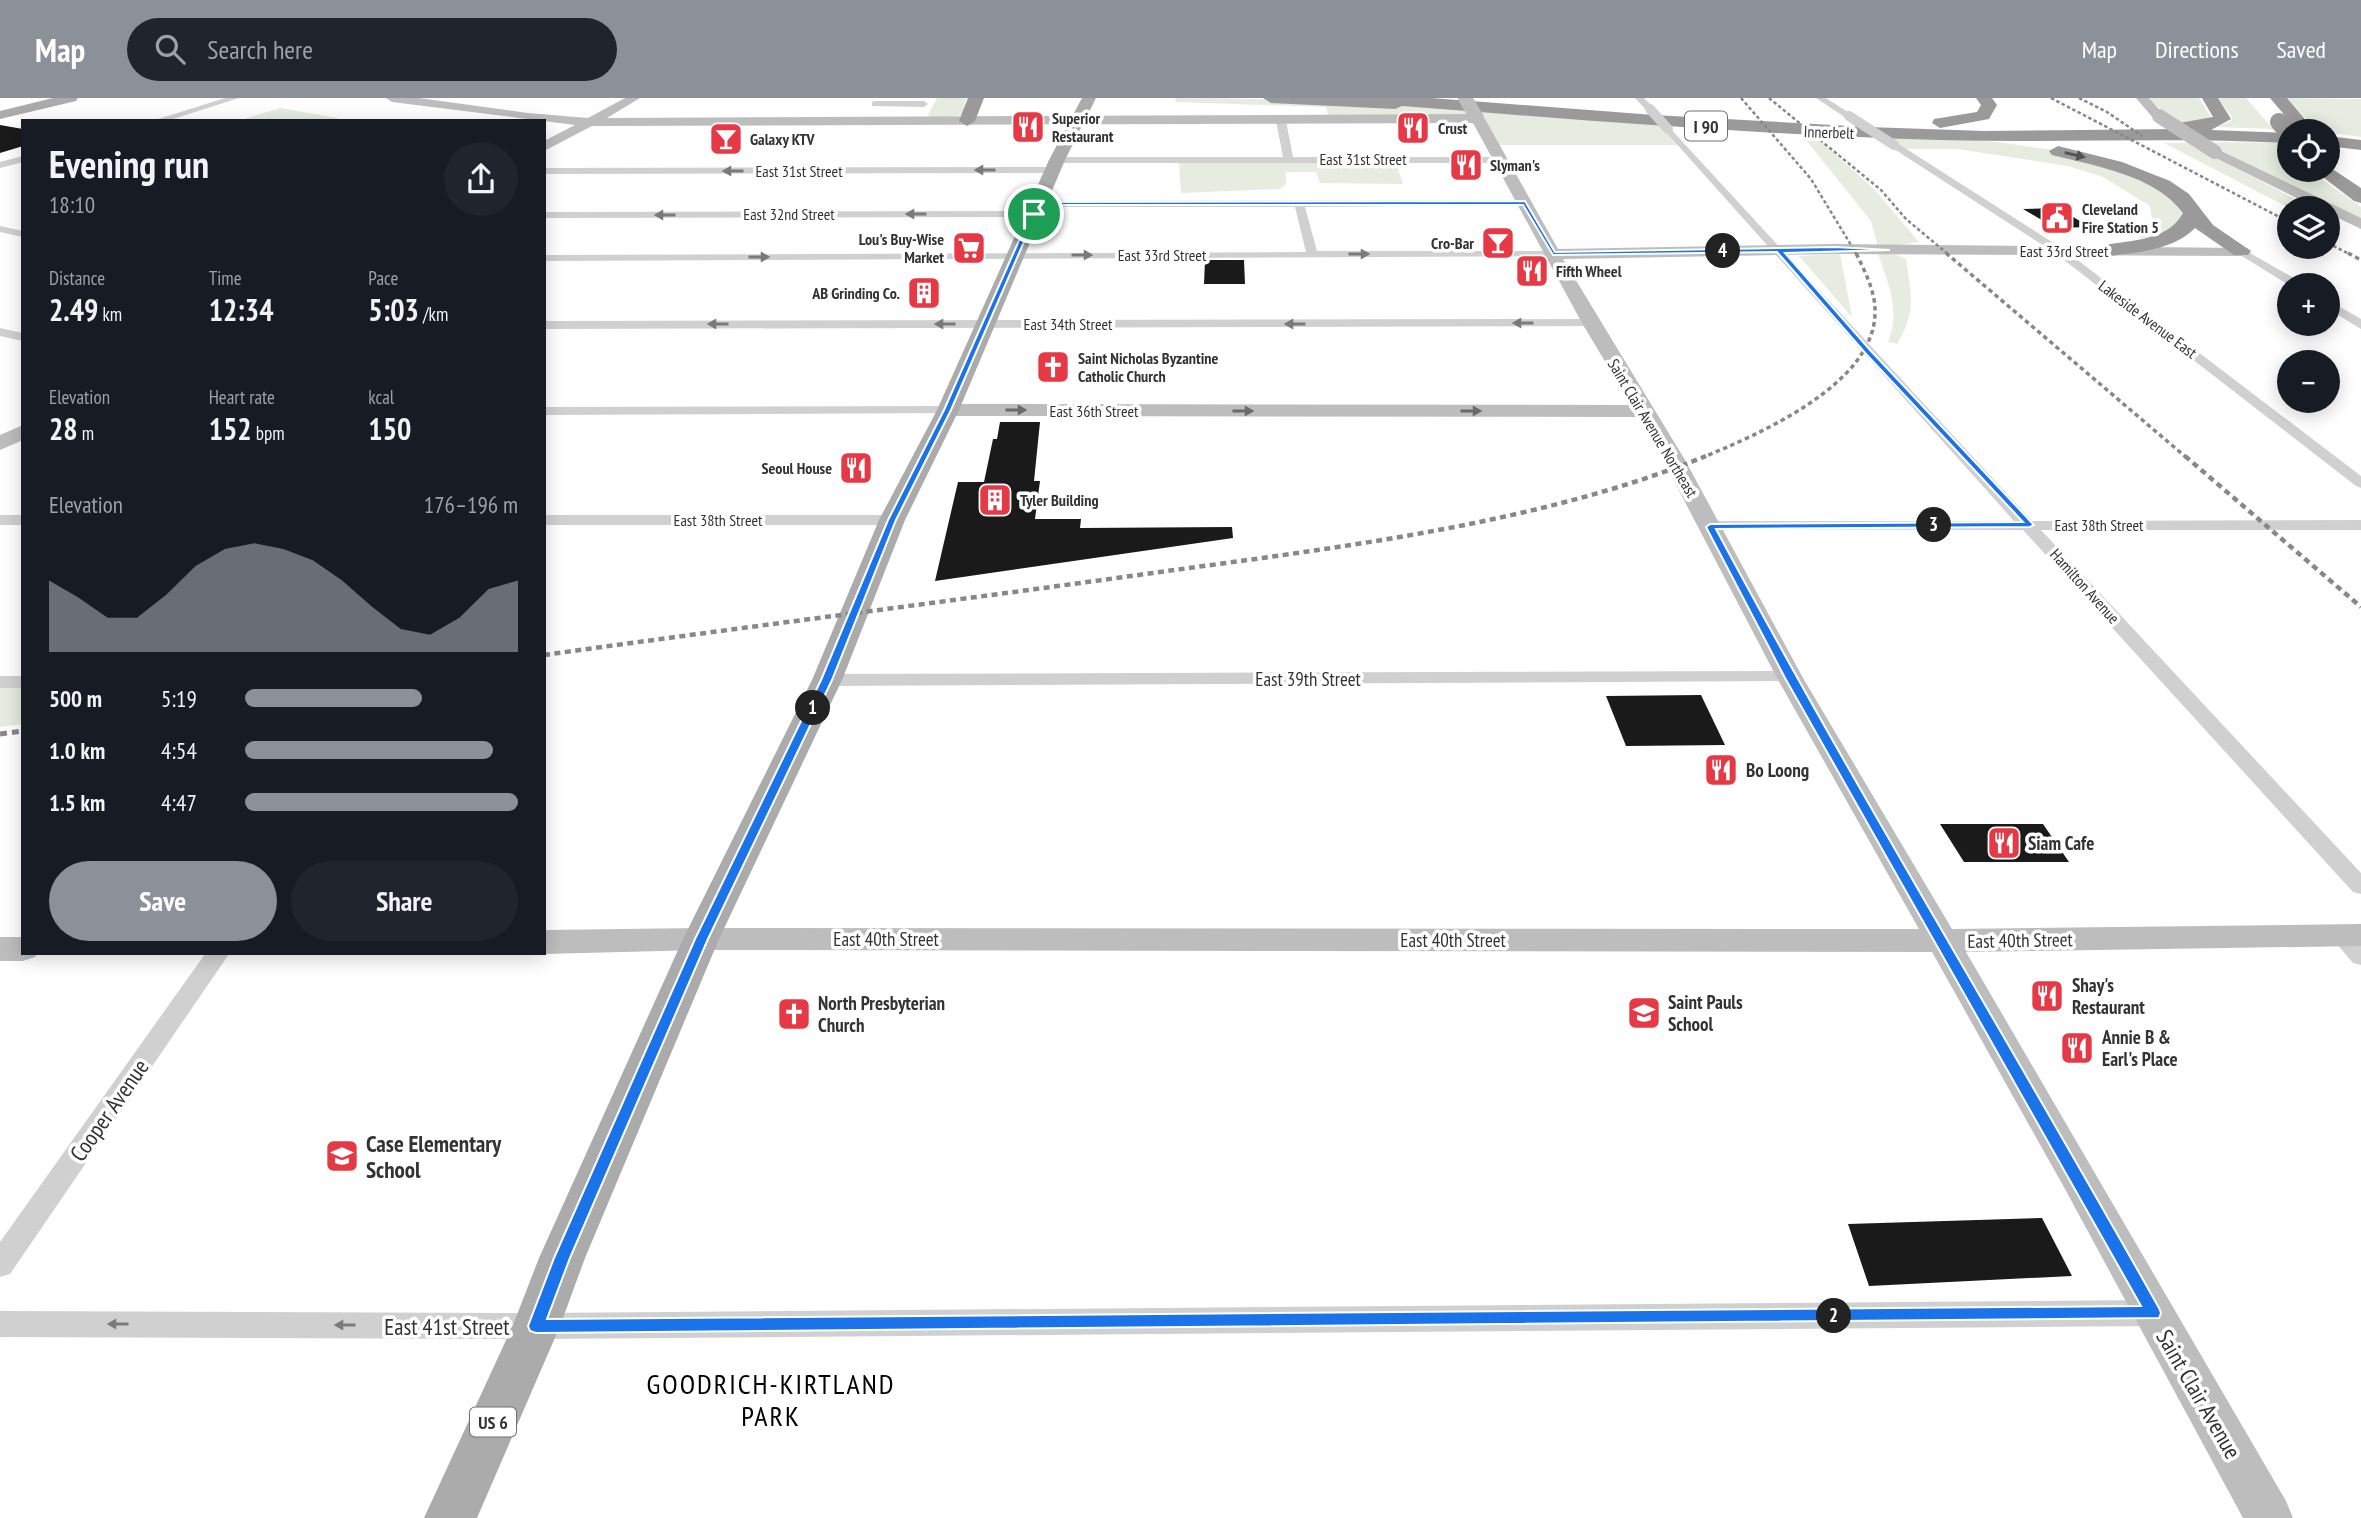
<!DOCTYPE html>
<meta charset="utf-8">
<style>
body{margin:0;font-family:"PT Sans Narrow",sans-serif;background:#20242c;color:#f1f3f6;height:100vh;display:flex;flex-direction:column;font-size:26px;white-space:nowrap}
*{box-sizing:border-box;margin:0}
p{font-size:23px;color:#9ea1a6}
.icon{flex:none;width:38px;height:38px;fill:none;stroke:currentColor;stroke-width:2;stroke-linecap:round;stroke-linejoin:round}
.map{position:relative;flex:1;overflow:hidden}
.sheet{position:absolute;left:21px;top:21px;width:525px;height:836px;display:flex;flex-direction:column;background:#171b24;border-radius:0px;box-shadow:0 4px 18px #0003}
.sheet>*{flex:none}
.fabs{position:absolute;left:2277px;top:21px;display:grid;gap:14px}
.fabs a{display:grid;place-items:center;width:63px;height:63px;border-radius:50%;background:#171b24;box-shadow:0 4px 18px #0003;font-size:35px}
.pin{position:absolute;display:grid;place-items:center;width:60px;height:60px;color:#fff;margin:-30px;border:4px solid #fff;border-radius:50%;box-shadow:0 2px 7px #0007}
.km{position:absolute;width:35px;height:35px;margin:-18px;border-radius:50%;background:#222;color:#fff;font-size:19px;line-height:35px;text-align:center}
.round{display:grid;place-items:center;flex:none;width:74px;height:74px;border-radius:37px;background:#20242c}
.summary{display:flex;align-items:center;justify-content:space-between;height:119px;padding:0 28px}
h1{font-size:38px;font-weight:600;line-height:52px}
.figures{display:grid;grid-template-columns:repeat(3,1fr);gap:10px;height:119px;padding:7px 28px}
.figures div{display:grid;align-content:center}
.figures b{font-size:30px;font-weight:600}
.figures small{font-size:19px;font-weight:400}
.figures p{font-size:19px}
.chart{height:196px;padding:14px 28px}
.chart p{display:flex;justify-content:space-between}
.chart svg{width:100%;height:126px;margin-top:7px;fill:#8c9099;opacity:.7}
.action{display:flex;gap:14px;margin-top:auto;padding:14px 28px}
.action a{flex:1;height:80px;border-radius:42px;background:#8c9099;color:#fff;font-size:28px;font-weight:600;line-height:80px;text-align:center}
.action a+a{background:#20242c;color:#f1f3f6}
ul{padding:0 28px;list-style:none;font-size:23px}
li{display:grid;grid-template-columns:112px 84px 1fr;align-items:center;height:52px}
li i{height:18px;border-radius:9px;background:#8c9099}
header{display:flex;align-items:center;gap:42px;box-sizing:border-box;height:98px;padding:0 35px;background:#8c9099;color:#fff}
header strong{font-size:33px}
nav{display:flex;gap:38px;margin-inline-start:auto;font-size:24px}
.search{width:490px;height:63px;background:#20242c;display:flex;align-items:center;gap:18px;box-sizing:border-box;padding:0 24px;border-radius:38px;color:#9ea1a6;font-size:26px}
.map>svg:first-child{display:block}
.green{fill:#e6ecdf}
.building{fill:#1a1a1a}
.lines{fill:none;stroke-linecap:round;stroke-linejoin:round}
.street{fill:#d0d0d0;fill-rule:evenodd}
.secondary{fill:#bdbdbd;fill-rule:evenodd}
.primary{fill:#ababab;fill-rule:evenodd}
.highway{fill:#9a9a9a;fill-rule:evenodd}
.rail-far3{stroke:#888;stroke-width:2.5;stroke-dasharray:3.5 2.5;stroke-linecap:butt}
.rail-far2{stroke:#888;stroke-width:3.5;stroke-dasharray:4.5 3.5;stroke-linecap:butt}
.rail-far1{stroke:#888;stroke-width:4.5;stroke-dasharray:6 4.5;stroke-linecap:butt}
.rail{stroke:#888;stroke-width:5;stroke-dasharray:7 5;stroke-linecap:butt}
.street-bridge{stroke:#d0d0d0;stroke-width:10}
.secondary-bridge{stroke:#bdbdbd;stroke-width:14}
.highway-bridge{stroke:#9a9a9a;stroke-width:18}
.oneway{fill:#525252}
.oneway2{fill:#7a7a7a}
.oneway3{fill:#6a6a6a}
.route{fill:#1a73e8;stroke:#fff;stroke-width:2;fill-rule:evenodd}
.labels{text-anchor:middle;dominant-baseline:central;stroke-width:7;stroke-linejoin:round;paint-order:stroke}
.far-poi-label{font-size:16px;font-weight:bold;fill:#333;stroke:#fff;text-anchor:start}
.far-street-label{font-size:16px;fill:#333;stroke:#fff}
.shield{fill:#fff;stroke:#707070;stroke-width:2}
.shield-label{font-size:18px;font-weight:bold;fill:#333}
.street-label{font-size:19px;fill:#333;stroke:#fff}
.poi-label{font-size:19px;font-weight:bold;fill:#333;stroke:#fff;text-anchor:start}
.near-street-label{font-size:23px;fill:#333;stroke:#fff}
.near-poi-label{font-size:23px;font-weight:bold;fill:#333;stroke:#fff;text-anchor:start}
.near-quarter-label{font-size:28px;letter-spacing:2px;fill:#000;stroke:#fff}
</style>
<header>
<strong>Map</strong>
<div class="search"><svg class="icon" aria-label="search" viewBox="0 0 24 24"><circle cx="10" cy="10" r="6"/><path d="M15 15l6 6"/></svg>Search here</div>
<nav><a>Map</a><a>Directions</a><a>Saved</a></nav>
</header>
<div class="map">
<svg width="2361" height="1420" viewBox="0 0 2361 1420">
<rect width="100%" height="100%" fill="#fff"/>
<path class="green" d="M937,0H966L963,17L931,20L928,17Z
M1176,0C1338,0 1500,13 1662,25L1683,47H1493L1478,21L1329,22L1326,9L1175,4Z
M2148,0H2199L2211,19L2206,23L2178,26Z
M2218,0H2246L2273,31L2217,29L2231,23L2232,19Z
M2287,0L2361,1V39L2317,33Z
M280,10L338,20L330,23H238Z
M1877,36L1998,44L2053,52L2136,75L2192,116L2148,145L2135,136L2153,127L2150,108L2103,79L2068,68L1957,51H1900Z
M1806,42H1819L1875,92L1919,144L1878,150L1871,123Z
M2204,44L2285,45L2289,49V72H2308L2361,109V123Z
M2164,45H2189L2299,103L2294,106L2300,110H2289Z
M1179,64L1396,65L1403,86L1320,85L1316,74H1286V86L1280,91L1181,95Z
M1878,155L1897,157L1906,161C1911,197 1917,213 1897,246L1888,244C1901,211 1888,187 1878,155Z
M1840,156L1852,219L1799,158Z
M0,584H23V626L0,629Z"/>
<path class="building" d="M0,27L23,31V48L0,55Z
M2058,110L2090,129L2055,130L2023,111Z
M1205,162H1244L1245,186H1204Z
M1000,324H1040L1034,383H1040L1035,421H1081L1080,430L1232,429L1233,440L935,483L958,384H984L993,341H997Z
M1701,597L1725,647L1626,648L1606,598Z
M1940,726H2043L2069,764H1964Z
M2042,1120L2072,1178L1869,1188L1848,1126Z"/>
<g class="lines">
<path class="street" d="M225,0H239L167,23H152Z
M1635,0H1644L1655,11L1647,13Z
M1816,0H1826L1854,18L1846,20Z
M875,3H924L928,6L924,9L872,8V4Z
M1281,20L1286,23L1293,59H1501L1506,62L1501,65H1057L1052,62L1057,59H1283L1276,23Z
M1668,28L2032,423L2361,422V432H2041L2361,775V796L2353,794L2023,432L1704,431L1702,428L1704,425L1710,423H2014L1665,33L1663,31Z
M1891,45H1897L2063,151L2361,378V390L2356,388L2055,155L1891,49Z
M23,58V64L0,70V64Z
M544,70L1053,69L1058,72L1053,75L544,76Z
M1525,102L1529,103V107L1305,109L1317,153H1553L1559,156L1557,158L544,163V157L1306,154L1295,109H1038L1033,106L1038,103Z
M544,114L1034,113L1039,116L1034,119L544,120Z
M0,128L23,133V139L0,134Z
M2241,150L2301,184L2303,187H2289L2237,155L2235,153Z
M2328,202L2361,221V231L2328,211Z
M1591,221L1597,225L1595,228L544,231V223Z
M0,230L23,235V243L0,238Z
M948,308L953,309V315L544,317V309Z
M0,417H23V427H0Z
M544,417H892L900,422L892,427H544Z
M1790,573L1797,575L1799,579L1797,583L827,588L818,582L827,576Z
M0,578H23V590H0Z
M2342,830L2350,832L2361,844V867L2353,865L2330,838L2334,832Z
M205,856H229L10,1176L0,1179V1144Z
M2153,1202L2163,1206L2168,1215L2163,1224L2153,1228L536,1241L0,1239V1213L536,1215Z"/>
<path class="secondary" d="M386,0H419L528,15L588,20L625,0H640L607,20L1477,16L1485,21L1558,151L1835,146L2247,150L2249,153L2247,156L2241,158L1835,156L1563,161L1685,362L1803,580L1952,831L2361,826V848L1966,854L2286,1403L2293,1420H2243L2065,1091L1932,854L701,852L544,856V832L701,830L1919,831L1777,580L1663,362L1638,319L948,318L941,316L938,312L941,308L948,306L1631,307L1582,225L1473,25L592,28L544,53V43L575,27L392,4Z
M2136,0H2149L2165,18L2159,22L2154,21Z
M2215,50L2361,120V131L2328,115V110H2317L2210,57L2208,54Z
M23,327V342L0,352V337Z
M0,839H23V856H37L35,859L23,863H0Z"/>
<path class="primary" d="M53,0H78L76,3L0,21V13Z
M1082,0H1096L1065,62L959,312L905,422L842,582L719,841L585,1160L560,1228L477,1420H424L513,1227L539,1160L683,841L812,582L879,422L937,312L1049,62Z"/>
<path class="highway" d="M968,0H984L975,23L967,28L959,23Z
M1263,0H1431L1654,17L1868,29L1984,33L2178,31L2179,25L2213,19L2202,0H2218L2231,21L2211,32L2289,35V45C2173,39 2056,45 1940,42C1760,37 1581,22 1402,8L1395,11L1271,5Z
M1976,0H1992L1997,7L1989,21L1940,30L1932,25L1934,21L1977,14L1981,7Z
M2270,0H2287L2315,33H2298Z
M2328,38L2361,42V52L2328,48Z
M2058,48L2122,64L2170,83L2189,96L2213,127L2251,153L2248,157H2234L2195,130C2171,154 2134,154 2103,159L2096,157L2093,153L2096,149C2126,141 2166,146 2183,115C2155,77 2095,68 2052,57L2049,53Z
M2328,68L2361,90V105L2354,103L2314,72H2328Z"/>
<path class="rail-far3" d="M1741,0L1811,81L1857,157
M1769,0L1881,92L1906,121L1949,157
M2051,0L2289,124
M2079,0L2107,14L2142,38
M2328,145L2351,157"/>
<path class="rail-far2" d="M1946,155L2187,360
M2348,155L2361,162
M1701,360C1758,337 1873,287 1875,216C1876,194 1865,174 1856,155"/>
<path class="rail-far1" d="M2185,358L2361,509
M544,557C752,528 960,502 1167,473C1342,449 1542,425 1706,358"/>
<path class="rail" d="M0,636L23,633"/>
<path class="street-bridge" d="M1650,11L1668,31
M1849,18L1894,47"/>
<path class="secondary-bridge" d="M1465,0L1477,20
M2159,18L2215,54"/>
<path class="highway-bridge" d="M2279,24L2289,35"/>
</g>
<defs><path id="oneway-solid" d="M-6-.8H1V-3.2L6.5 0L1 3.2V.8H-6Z" transform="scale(1.75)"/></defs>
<use class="oneway" href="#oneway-solid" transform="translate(2075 57) rotate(13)"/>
<g class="oneway2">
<use href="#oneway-solid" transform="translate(985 72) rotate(-180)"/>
<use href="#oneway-solid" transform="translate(733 73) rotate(180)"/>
<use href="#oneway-solid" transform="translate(916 116) rotate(180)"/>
<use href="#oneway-solid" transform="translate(665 117) rotate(180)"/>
<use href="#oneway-solid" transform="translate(1359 156)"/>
<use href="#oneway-solid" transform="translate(1082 157)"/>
<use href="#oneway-solid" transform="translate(759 159)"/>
<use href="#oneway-solid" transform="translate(1523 225) rotate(180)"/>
<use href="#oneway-solid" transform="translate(718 226) rotate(180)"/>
<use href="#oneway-solid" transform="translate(945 226) rotate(180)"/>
<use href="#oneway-solid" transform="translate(1295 226) rotate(180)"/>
<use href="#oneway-solid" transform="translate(118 1226) rotate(-180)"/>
<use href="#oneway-solid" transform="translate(345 1227) rotate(-180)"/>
</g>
<g class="oneway3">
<use href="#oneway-solid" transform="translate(1016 312)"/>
<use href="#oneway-solid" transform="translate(1243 313)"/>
<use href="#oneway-solid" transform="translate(1471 313)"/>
</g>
<path class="route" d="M1525,103L1555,154L1835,149L1890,152L1785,155L1871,253L2034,427L2030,429L1716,431C1857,695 2013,949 2159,1210L2161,1215L2159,1220L536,1235L530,1233L528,1228L554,1160L695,841L821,582L888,422L944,312L1036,104ZM1040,107H1523L1553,157L1777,154L1866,256L2023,424L1710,426L1706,429L1785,580L2141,1208L547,1221L570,1160L708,841L832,582L896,422L951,312Z"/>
<defs>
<symbol id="restaurant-square" viewBox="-11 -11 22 22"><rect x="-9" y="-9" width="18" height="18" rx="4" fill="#e63946" stroke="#fff"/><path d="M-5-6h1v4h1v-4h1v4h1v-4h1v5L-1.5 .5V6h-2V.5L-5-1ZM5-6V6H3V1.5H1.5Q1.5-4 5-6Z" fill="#fff"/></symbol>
<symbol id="bar-square" viewBox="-11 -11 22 22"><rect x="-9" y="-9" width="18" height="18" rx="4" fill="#e63946" stroke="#fff"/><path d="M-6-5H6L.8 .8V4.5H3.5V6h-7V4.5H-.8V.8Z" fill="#fff"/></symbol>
<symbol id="civic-square" viewBox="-11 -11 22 22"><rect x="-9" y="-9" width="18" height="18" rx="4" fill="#e63946" stroke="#fff"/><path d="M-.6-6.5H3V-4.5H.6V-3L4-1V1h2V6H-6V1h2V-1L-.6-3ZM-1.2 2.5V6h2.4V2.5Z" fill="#fff"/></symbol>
<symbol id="supermarket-square" viewBox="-11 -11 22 22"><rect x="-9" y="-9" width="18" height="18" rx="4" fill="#e63946" stroke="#fff"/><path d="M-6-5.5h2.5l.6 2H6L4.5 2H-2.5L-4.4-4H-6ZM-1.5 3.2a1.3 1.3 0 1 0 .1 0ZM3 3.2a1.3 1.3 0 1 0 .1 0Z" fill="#fff"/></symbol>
<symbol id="building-square" viewBox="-11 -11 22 22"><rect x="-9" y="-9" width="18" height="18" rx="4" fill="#e63946" stroke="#fff"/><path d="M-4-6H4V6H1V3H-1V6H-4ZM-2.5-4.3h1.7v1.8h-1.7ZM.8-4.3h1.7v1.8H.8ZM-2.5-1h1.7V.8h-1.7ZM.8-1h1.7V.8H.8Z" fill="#fff"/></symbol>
<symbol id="church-square" viewBox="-11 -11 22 22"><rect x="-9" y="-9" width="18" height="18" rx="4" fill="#e63946" stroke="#fff"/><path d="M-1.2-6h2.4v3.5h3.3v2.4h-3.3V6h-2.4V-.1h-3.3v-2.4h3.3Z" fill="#fff"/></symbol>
<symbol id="school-square" viewBox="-11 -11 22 22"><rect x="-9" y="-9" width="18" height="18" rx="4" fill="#e63946" stroke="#fff"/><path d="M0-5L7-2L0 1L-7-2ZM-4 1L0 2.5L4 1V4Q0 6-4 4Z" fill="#fff"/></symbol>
</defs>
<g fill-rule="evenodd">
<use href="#restaurant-square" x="1009" y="10" width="38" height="38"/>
<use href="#restaurant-square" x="1394" y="11" width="38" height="38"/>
<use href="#bar-square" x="707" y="22" width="38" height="38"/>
<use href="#restaurant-square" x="1447" y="48" width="38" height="38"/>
<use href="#civic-square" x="2038" y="101" width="38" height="38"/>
<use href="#bar-square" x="1479" y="126" width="38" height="38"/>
<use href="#supermarket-square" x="950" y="131" width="38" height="38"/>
<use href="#restaurant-square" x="1513" y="154" width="38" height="38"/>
<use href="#building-square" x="905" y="176" width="38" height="38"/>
<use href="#church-square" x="1034" y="250" width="38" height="38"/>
<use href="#restaurant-square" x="837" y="351" width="38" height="38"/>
<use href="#building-square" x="976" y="383" width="38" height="38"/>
<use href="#restaurant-square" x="1702" y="653" width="38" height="38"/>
<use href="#restaurant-square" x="1985" y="726" width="38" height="38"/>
<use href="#restaurant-square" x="2028" y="879" width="38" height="38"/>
<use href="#school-square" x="1625" y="896" width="38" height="38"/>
<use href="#church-square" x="775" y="897" width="38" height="38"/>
<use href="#restaurant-square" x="2058" y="931" width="38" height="38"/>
<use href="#school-square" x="323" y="1039" width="38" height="38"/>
</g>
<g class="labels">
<g class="far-poi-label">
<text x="1052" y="20">Superior<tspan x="1052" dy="18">Restaurant</tspan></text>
<text x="1438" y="30">Crust</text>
<text x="750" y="41">Galaxy KTV</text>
<text x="1490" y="67">Slyman's</text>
<text x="2082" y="111">Cleveland<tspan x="2082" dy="18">Fire Station 5</tspan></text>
<text x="944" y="141" text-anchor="end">Lou's Buy-Wise<tspan x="944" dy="18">Market</tspan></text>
<text x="1474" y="145" text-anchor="end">Cro-Bar</text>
<text x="1556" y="173">Fifth Wheel</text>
<text x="900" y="195" text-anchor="end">AB Grinding Co.</text>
<text x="1078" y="260">Saint Nicholas Byzantine<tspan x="1078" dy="18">Catholic Church</tspan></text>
<text x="832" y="370" text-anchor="end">Seoul House</text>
<text x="1020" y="402">Tyler Building</text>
</g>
<g class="far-street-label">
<text transform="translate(1829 34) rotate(2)">Innerbelt</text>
<text x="1363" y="61">East 31st Street</text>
<text x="799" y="73">East 31st Street</text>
<text x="789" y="116">East 32nd Street</text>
<text x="2064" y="153">East 33rd Street</text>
<text x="1162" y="157">East 33rd Street</text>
<text transform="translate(2148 221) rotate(37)">Lakeside Avenue East</text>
<text x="1068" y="226">East 34th Street</text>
<text x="1094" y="313">East 36th Street</text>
<text transform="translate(1653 330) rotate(59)">Saint Clair Avenue Northeast</text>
<text x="718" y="422">East 38th Street</text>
<text x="2099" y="427">East 38th Street</text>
<text transform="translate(2085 488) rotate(48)">Hamilton Avenue</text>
</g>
<g class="shield">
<rect x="1685" y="13.5" width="42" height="29" rx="5"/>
<rect x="470" y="1309.5" width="46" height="29" rx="5"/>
</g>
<g class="shield-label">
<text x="1706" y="28">I 90</text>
<text x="493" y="1324">US 6</text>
</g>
<g class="street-label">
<text x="1308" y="581">East 39th Street</text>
<text x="886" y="841">East 40th Street</text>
<text x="1453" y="842">East 40th Street</text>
<text transform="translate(2020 842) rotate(-1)">East 40th Street</text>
</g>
<g class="poi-label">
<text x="1746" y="672">Bo Loong</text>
<text x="2028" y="745">Siam Cafe</text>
<text x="2072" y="887">Shay's<tspan x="2072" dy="22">Restaurant</tspan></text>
<text x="1668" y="904">Saint Pauls<tspan x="1668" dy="22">School</tspan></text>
<text x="818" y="905">North Presbyterian<tspan x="818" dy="22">Church</tspan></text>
<text x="2102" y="939">Annie B &amp;<tspan x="2102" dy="22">Earl's Place</tspan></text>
</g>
<g class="near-street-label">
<text transform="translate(109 1012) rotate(-55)">Cooper Avenue</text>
<text x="447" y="1228">East 41st Street</text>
<text transform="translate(2199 1296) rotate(60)">Saint Clair Avenue</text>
</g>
<g class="near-poi-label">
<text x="366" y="1045">Case Elementary<tspan x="366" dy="26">School</tspan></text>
</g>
<g class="near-quarter-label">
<text x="771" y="1285">GOODRICH-KIRTLAND<tspan x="771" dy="32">PARK</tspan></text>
</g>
</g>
</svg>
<div class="fabs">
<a><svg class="icon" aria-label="locate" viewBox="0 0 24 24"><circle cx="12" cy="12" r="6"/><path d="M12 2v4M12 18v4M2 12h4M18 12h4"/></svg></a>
<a><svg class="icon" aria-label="layers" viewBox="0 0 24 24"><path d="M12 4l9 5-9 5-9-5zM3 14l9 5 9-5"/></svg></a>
<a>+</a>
<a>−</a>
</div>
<div class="pin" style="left:1034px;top:116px;background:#1e9e55"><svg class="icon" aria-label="arrive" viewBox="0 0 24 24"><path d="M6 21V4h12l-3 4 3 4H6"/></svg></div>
<b class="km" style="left:813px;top:610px">1</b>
<b class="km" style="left:1834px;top:1218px">2</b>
<b class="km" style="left:1934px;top:427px">3</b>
<b class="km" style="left:1723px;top:153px">4</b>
<section class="sheet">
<div class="summary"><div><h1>Evening run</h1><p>18:10</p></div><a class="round"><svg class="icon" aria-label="share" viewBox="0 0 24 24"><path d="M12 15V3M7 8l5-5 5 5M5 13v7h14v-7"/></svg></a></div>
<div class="figures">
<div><p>Distance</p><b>2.49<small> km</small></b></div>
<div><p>Time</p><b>12:34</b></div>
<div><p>Pace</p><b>5:03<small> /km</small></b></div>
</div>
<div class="figures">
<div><p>Elevation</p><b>28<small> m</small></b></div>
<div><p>Heart rate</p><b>152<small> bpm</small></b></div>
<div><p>kcal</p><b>150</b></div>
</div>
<div class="chart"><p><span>Elevation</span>176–196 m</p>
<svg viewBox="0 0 160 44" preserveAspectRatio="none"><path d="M0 44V19L10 25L20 32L30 32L40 24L50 14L60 8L70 6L80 8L90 12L100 19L110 28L120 36L130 38L140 32L150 22L160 19V44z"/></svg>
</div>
<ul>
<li><b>500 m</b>5:19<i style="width:65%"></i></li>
<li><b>1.0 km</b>4:54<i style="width:91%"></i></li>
<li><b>1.5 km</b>4:47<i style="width:100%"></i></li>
</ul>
<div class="action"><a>Save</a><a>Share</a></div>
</section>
</div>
